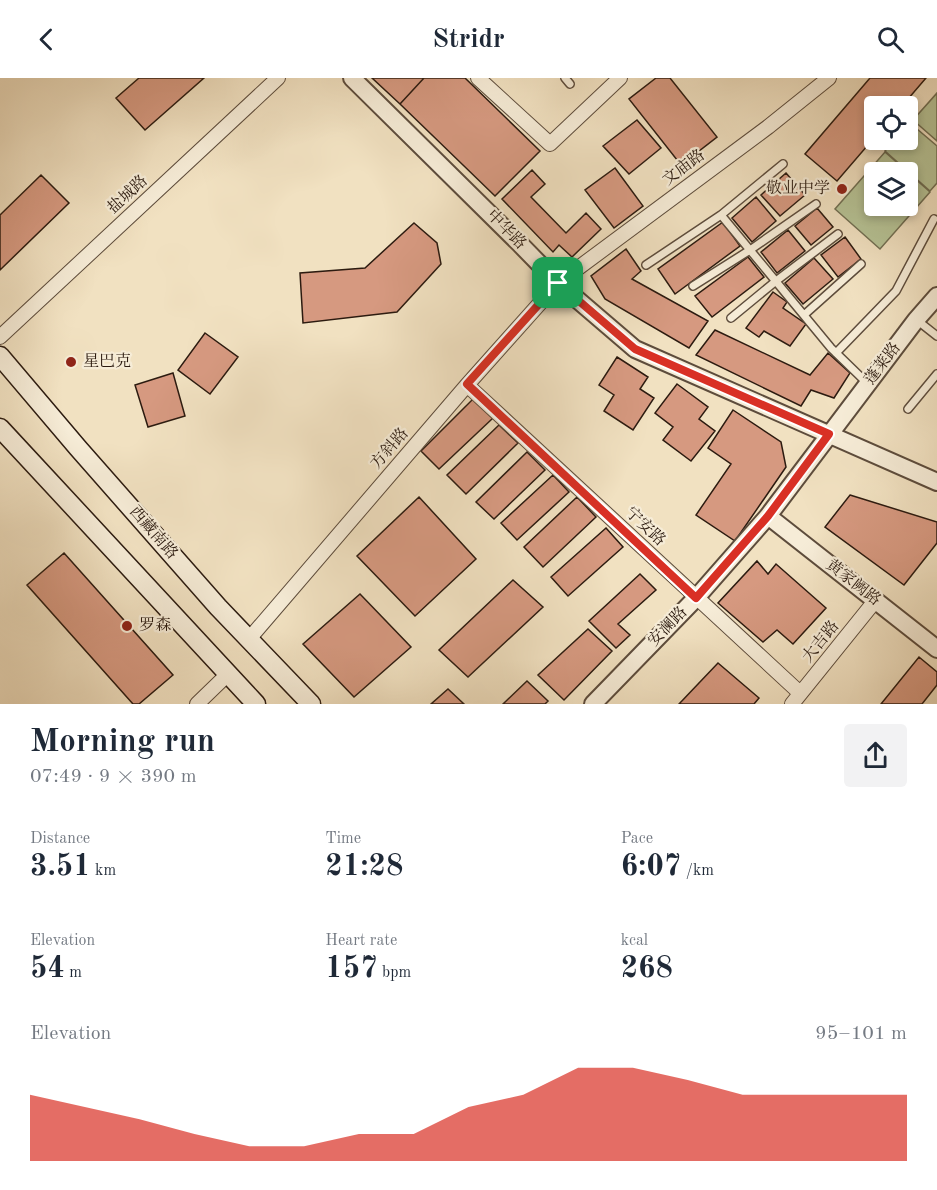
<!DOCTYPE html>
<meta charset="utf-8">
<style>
body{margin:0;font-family:"Old Standard TT","Noto Serif SC",serif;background:#f2f2f3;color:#1f2937;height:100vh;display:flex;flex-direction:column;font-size:22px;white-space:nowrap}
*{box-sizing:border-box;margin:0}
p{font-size:20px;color:#747a83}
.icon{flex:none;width:33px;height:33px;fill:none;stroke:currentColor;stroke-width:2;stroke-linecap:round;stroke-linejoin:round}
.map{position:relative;height:626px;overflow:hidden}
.details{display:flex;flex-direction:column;background:#fff;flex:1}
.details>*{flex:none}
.fabs{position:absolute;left:864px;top:18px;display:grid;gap:12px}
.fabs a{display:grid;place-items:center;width:54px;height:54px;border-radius:6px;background:#fff;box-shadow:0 3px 9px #0003;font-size:30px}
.pin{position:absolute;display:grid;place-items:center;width:51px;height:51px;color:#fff;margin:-26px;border-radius:12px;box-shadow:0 3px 9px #0006}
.round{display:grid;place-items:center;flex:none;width:63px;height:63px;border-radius:6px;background:#f2f2f3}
.overview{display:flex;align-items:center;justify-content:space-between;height:102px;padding:0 30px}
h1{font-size:33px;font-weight:700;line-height:45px}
.stats{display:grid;grid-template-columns:repeat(3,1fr);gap:9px;height:102px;padding:6px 30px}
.stats div{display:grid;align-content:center}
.stats b{font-size:30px;font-weight:700}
.stats small{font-size:16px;font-weight:400}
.stats p{font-size:16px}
.chart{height:168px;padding:12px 30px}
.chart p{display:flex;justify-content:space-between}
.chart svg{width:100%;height:108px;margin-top:6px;fill:#d93025;opacity:.7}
header{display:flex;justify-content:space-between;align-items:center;height:78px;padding:0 30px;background:#fff;font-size:27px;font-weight:700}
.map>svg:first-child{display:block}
.green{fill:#b6c396;stroke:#716f53;stroke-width:1.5;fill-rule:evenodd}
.building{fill:#d69980;stroke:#2c1b10;stroke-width:1.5}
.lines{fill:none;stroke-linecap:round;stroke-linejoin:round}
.service-casing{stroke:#5d4c3c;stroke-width:10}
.minor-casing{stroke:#5d4c3c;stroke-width:16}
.tertiary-casing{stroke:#5d4c3c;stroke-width:20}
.secondary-casing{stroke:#2c1b10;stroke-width:21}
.service{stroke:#f6ecd7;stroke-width:7}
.minor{stroke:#f6ecd7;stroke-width:14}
.tertiary{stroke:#f6ecd7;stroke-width:16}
.secondary{stroke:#f6ecd7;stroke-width:18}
.route-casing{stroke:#fff;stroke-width:12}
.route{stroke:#d93025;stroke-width:8}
.poi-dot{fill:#8f2418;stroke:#f6ecd7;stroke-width:2}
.labels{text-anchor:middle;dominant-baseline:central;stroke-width:4.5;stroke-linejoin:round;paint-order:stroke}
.street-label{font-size:16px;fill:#2c1b10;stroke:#f6ecd7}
.poi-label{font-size:16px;fill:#2c1b10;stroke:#f6ecd7;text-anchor:start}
</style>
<header><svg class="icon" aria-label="back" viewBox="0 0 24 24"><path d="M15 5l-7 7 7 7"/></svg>Stridr<svg class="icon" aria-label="search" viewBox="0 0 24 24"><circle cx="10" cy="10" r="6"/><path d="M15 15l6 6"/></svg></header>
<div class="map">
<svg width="937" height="626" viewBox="0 0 937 626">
<rect width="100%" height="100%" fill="#f1e1c1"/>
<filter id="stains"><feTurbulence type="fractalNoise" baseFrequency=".00333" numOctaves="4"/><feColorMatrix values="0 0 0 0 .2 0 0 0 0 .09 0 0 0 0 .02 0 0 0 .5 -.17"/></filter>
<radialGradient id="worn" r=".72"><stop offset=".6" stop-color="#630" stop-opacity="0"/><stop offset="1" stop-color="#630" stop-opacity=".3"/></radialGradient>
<path class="green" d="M937,15V63L913,42Z
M910,45L937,68V105L930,113L885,73L895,62H908V47Z
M885,74L930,114L880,171L835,131ZM874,94H908V128H874Z"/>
<path class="building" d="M139,0H204L145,52L116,20Z
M372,0H424L400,26Z
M424,0H465L540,73L495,118L400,26Z
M656,0H670L717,59L681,87L629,21Z
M870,0H926L902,28H874V60L837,103L805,76Z
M637,42L661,70L629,96L603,68Z
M615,90L643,128L614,150L585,112Z
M532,92L545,106L531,119L566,155L586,135L601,151L572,179L559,167L553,174L502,121Z
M786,95L805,117L780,138L761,117Z
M41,97L69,125L0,192V137Z
M756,119L776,143L752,164L732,140Z
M817,130L833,149L811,167L795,148Z
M723,144L740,168L675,216L658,191Z
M414,145L437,165L441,186L397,234L303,245L300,195L365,190Z
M788,152L805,173L777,195L761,174Z
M845,159L861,181L838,199L821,177Z
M626,171L641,193L632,201L708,243L689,270L605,221L591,198Z
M748,179L764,199L712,239L695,218Z
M814,180L833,201L803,226L785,205Z
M773,214L787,224L783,230L806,246L790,268L764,253L759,259L746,250Z
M715,252L810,297L828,275L850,295L834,320L811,312L801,328L696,277Z
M205,255L238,279L210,316L178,292Z
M617,279L648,299L640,311L654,320L633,352L604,333L614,317L599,307Z
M173,295L185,338L148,349L135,307Z
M677,306L708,329L699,341L715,353L691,383L663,362L673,349L655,335Z
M474,320L493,340L439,391L421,373Z
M733,332L781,364L786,389L735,463L696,437L731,386L708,370Z
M499,347L518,365L466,416L447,397Z
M527,374L545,392L494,441L476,424Z
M553,397L569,414L517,462L501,445Z
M850,417L937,444V465L904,507L825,449Z
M419,419L476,481L415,538L357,478Z
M577,419L596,439L543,489L524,469Z
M606,450L623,469L568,518L551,499Z
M64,475L173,597L139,626H133L27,507Z
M757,483L768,496L776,486L826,530L793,566L777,552L763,564L718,525Z
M640,496L656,512L618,546L630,557L616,570L589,543Z
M513,502L543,529L468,599L439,572Z
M360,516L411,569L354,619L303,566Z
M588,551L612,573L564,622L538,597Z
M919,579L937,594V607L922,626H881Z
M718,585L759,620L754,626H679Z
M527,603L548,623L545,626H503Z
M448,611L464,626H431Z"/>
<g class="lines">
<defs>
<path id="service" d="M565,0L570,6
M721,137L831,270L867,305
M646,187L721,137L783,86
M693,208L750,172L816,126
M804,237L861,186
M731,240L776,203L838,156
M918,243L937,258
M836,275L896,213L934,141
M908,331L937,296"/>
<path id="minor" d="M478,0L550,66L620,0
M0,259L278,0
M467,307L800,615
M249,561L467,307L558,205L768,49L829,0
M197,626L228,596
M792,626L875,523"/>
<path id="tertiary" d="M352,0L519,165L558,205L635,271L937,404
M768,438L937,571
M593,626L696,520L768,438L916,242L937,218"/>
<path id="secondary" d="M0,278L78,370L218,529L311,626
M0,350L256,626"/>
</defs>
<use href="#service" class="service-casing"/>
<use href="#minor" class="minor-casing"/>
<use href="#tertiary" class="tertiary-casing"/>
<use href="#secondary" class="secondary-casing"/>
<use href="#service" class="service"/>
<use href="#minor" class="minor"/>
<use href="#tertiary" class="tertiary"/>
<use href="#secondary" class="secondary"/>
</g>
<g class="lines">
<defs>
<path id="route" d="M558,205L635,271L829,356L768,438L696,520L467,306Z"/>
</defs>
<use href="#route" class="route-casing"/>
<use href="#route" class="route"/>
</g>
<g class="poi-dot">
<circle cx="842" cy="111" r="6"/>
<circle cx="71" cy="284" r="6"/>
<circle cx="127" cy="548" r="6"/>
</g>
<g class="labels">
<g class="street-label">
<text transform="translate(684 90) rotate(-37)">文庙路</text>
<text transform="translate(128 117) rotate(-43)">盐城路</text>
<text transform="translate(506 152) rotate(45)">中华路</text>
<text transform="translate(883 286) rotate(-53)">蓬莱路</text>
<text transform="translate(390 371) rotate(-49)">方斜路</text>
<text transform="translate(645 449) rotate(43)">宁安路</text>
<text transform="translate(153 455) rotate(49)">西藏南路</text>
<text transform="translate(853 505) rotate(38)">黄家阙路</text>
<text transform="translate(668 549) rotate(-46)">安澜路</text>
<text transform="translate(821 564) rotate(-51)">大吉路</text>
</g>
<g class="poi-label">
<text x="830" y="111" text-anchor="end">敬业中学</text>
<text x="83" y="284">星巴克</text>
<text x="139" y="548">罗森</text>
</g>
</g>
<rect width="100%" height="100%" filter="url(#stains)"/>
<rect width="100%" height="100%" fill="url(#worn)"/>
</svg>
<div class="fabs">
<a><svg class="icon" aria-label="locate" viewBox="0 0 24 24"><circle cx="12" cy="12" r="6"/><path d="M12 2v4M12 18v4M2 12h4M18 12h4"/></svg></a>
<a><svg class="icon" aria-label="layers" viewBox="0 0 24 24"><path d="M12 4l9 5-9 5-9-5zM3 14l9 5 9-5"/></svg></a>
</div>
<div class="pin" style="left:558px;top:205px;background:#1e9e55"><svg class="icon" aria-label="arrive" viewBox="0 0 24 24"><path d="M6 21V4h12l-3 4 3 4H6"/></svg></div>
</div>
<section class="details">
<div class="overview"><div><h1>Morning run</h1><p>07:49 · 9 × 390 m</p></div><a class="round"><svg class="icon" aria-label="share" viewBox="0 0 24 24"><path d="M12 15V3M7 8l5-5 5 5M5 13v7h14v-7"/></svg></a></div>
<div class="stats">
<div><p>Distance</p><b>3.51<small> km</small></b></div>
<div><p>Time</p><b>21:28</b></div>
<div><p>Pace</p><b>6:07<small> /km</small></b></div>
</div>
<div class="stats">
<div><p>Elevation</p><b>54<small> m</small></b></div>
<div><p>Heart rate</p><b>157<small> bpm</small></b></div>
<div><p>kcal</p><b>268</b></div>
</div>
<div class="chart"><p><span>Elevation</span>95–101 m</p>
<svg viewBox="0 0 160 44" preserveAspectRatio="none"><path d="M0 44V17L10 22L20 27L30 33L40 38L50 38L60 33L70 33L80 22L90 17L100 6L110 6L120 11L130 17L140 17L150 17L160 17V44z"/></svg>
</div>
</section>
